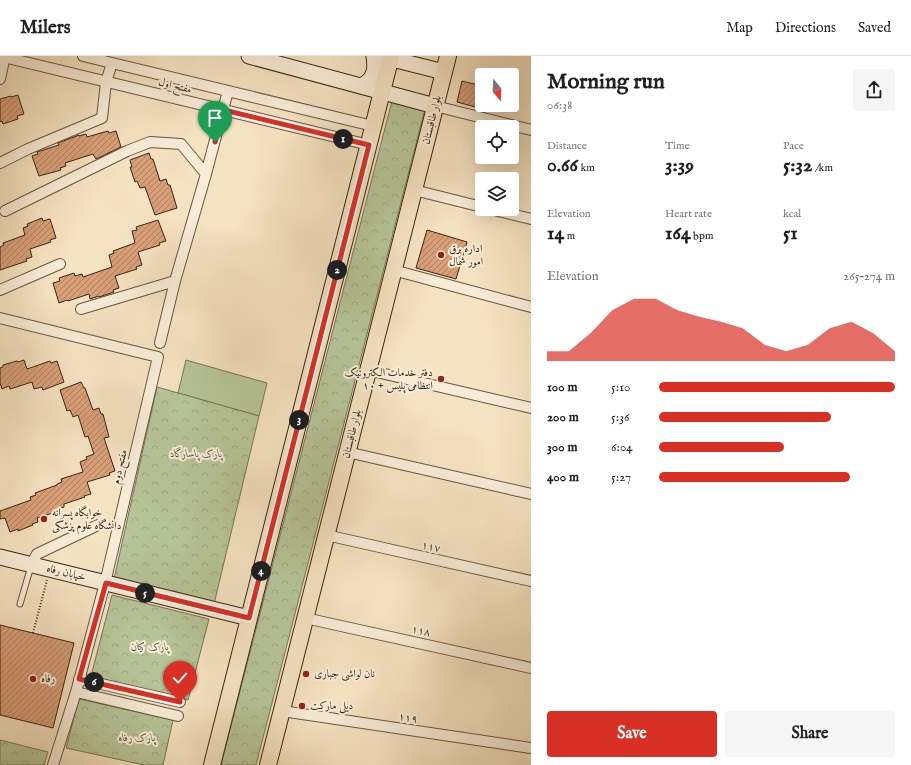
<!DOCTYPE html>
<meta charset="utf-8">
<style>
body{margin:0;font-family:"IM FELL English",Amiri,serif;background:#f6f6f6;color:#202124;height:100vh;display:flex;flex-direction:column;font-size:15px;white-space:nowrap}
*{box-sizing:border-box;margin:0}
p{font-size:13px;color:#757577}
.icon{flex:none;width:22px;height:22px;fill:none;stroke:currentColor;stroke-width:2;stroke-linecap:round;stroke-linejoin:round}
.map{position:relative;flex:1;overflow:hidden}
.panel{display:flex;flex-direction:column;background:#fff;width:380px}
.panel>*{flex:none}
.needle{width:26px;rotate:162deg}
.controls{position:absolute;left:475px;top:12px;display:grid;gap:8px}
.controls a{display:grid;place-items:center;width:44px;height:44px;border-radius:4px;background:#fff;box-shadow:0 4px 16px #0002;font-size:20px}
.pin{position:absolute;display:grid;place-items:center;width:34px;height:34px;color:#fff;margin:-41px -17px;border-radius:50% 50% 50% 0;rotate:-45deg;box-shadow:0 0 4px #0007}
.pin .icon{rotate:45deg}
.km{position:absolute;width:20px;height:20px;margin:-10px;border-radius:50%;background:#222;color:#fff;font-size:11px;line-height:20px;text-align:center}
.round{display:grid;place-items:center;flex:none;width:42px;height:42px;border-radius:4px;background:#f6f6f6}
.headline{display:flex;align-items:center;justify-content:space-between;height:68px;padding:0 16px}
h1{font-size:22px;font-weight:800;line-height:30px}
.stats{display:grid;grid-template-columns:repeat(3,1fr);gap:6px;height:68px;padding:4px 16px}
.stats div{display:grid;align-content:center}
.stats b{font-size:20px;font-weight:800}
.stats small{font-size:11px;font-weight:400}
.stats p{font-size:11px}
.chart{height:112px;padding:8px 16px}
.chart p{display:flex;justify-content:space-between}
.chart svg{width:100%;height:72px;margin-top:4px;fill:#d93025;opacity:.7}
.cta{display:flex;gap:8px;margin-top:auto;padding:8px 16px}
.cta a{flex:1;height:46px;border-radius:4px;background:#d93025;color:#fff;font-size:16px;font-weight:800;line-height:46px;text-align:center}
.cta a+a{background:#f6f6f6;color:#202124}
ul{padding:0 16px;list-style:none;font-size:13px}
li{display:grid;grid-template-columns:64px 48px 1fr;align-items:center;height:30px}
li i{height:10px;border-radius:5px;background:#d93025}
header{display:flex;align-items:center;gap:24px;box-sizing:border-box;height:56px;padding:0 20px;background:#fff;border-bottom:1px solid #e0e0e0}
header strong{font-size:19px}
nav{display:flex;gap:22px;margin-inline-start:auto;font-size:14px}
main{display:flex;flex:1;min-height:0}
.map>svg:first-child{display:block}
.grass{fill:#b6c498;stroke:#787555}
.park{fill:url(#park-crowns);stroke:#787555}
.building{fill:url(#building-hatch);stroke:#392612}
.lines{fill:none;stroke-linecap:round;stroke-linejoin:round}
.lane-casing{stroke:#68553e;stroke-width:7}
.street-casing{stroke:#68553e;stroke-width:12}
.secondary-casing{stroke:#392612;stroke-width:17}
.primary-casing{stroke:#392612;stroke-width:18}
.path{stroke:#392612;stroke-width:2;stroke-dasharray:1 2;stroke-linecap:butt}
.lane{stroke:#f8ecd7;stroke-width:5}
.street{stroke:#f8ecd7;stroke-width:10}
.secondary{stroke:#f8ecd7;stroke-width:15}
.primary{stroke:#f5e2c1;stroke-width:16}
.route-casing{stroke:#fff;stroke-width:8}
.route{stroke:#d93025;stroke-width:5}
.poi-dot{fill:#8f2418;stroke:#f8ecd7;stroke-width:1.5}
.labels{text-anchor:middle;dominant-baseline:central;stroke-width:4;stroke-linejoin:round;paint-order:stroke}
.street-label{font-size:11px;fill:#392612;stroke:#f8ecd7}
.poi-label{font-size:11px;fill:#392612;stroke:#f8ecd7;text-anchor:start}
.park-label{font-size:11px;font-style:italic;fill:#584e34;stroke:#f8ecd7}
</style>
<header>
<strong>Milers</strong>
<nav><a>Map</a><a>Directions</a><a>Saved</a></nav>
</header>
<main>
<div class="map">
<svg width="531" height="709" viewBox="0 0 531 709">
<defs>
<pattern id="park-crowns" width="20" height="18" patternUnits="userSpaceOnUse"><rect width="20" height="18" fill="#b6c498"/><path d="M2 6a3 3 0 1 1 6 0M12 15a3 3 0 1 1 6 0" fill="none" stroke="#9da882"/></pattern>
<pattern id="building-hatch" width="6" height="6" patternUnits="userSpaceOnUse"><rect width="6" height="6" fill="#d89e78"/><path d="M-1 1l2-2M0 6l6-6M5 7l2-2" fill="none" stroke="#b08161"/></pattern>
</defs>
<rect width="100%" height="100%" fill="#f5e2c1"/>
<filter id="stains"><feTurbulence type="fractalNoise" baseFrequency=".005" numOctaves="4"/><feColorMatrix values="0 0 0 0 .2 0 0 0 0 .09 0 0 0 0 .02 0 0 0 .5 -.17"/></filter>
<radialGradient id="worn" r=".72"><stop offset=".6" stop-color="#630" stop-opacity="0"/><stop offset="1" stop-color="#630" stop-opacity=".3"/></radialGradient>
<path class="grass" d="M186,304L267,327L259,360L178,337Z"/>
<path class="park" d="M392,45L425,53L256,709H221Z
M157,331L259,360L214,548L114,523Z
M112,539L209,563L188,644L91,620Z
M79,643L173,664L163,709H144L66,692Z
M0,684L48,696L44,709H0Z"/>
<path class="building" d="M462,25L482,30V41L479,52L457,46Z
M18,39L24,58L17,60L18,63L3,68L2,65L0,66V43L11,40V41Z
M108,75L109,77L116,75L121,91L96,103L93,98L65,107L66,110L60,112L61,114L39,120L32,100L38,98L37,96L59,89L58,87L79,79V80L86,78L87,81Z
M149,97L151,103H153L160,125L166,123L168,129H170L177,152L155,159L145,131L140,132L137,125L135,126L130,111H132L130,104Z
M42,162L43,165L50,163L56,182L50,184L51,186L30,193L32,201L26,203L27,205L0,214V191L4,189L3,187L25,179L23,172L28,170L27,168Z
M158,164L166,185L159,187L160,189L138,196L142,209L136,211L137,213L115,220L119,232L113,234L114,236L99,241V240L90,243L89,238L68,245L67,244L59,247L53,227L60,225L59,222L74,217L75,220L82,218L83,221L112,211L109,199L114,197L113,195L135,187L132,175L137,174L136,171Z
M427,174L467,186L456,223L416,212Z
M24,304L27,313L50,305L51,307L57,305L64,326L43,334L42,331L34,333L32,326L10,333L9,330L2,333L0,327V312L3,311V309L17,305L18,306Z
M81,326L84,332H85L93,354L99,352L101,358H103L109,381L104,382L115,415L109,417L110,419L87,426L91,438L84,440L85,441L64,448V451L58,453L59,455L37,462L38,466L32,468L33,469L18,475V473L10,476L5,462L0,463V455L31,444L30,441L36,439L35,437L57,429V428L62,426L61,423L83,416L80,406L87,403L86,401L94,398L88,380L85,381L78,359L73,361L70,354L67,355L60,334Z
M0,569L74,587L53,672L0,659Z"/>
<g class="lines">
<defs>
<path id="lane" d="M20,548L31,510"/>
<path id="street" d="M0,0L369,89
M83,0L373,70
M0,23L5,0
M435,50L531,74
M0,107L28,93L102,62L106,26L112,7
M414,134L482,151
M490,153L531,163
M5,155L127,95L150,86L181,88L206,118
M393,214L531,251
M0,234L60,208
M81,253L175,225L206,118L228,35
M0,262L158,301L105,527L76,636L53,709
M160,287L175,225
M368,314L531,352
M347,396L531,438
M326,479L531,525
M31,509L37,498L98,469
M305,562L531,612
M79,623L180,646
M76,636L178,660
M282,655L531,692"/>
<path id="secondary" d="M249,0L435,50
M380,0L444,16
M362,30C375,22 376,14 374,0
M0,501L249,562"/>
<path id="primary" d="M212,709L391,0
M268,709L448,0"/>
</defs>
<use href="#lane" class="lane-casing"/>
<use href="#street" class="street-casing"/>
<use href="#secondary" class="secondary-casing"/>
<use href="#primary" class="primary-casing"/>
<path class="path" d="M33,577L47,524"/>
<use href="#lane" class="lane"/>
<use href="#street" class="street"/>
<use href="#secondary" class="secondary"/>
<use href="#primary" class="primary"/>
</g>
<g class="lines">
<defs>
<path id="route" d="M180,646L79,623L106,527L249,562L369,89L224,54L215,86"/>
</defs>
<use href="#route" class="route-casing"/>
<use href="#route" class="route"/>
</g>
<g class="poi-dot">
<circle cx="441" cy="199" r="4"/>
<circle cx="441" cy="323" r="4"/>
<circle cx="44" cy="463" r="4"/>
<circle cx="306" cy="618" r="4"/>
<circle cx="33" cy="623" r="4"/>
<circle cx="302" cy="650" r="4"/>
</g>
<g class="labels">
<g class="street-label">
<text transform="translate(175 30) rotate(14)">مفتح اول</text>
<text transform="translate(432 64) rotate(-76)">بلوار طاقبستان</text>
<text transform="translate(352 378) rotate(-76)">بلوار طاقبستان</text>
<text transform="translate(120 411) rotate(-77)">مفتح دوم</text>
<text transform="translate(431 491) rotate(13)">۱۱۷</text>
<text transform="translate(66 517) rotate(14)">خیابان رفاه</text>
<text transform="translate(421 575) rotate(12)">۱۱۸</text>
<text transform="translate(408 662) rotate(9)">۱۱۹</text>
</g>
<g class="poi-label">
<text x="449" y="193">اداره برق<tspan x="449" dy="13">امور شمال</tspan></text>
<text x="433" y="317" text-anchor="end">دفتر خدمات الکترونیک<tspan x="433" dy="13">انتظامی پلیس + ۱۰</tspan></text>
<text x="52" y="457">خوابگاه پسرانه<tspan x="52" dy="13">دانشگاه علوم پزشکی</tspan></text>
<text x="314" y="618">نان لواشی جباری</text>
<text x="41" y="623">رفاه</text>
<text x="310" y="650">دیلی مارکت</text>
</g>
<g class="park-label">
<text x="196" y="398">پارک پاسارگاد</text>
<text x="150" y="591">پارک کیان</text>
<text x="137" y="682">پارک رفاه</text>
</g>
</g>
<rect width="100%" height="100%" filter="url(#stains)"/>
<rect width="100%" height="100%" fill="url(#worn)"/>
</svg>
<div class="controls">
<a><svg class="needle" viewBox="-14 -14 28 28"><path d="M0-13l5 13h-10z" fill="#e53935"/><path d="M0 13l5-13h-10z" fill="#757577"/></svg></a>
<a><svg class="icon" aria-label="locate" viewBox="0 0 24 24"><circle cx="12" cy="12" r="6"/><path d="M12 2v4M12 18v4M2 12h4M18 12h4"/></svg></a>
<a><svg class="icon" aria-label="layers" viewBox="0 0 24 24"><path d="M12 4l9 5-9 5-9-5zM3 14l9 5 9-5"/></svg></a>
</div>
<div class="pin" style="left:215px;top:86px;background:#1e9e55"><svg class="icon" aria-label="arrive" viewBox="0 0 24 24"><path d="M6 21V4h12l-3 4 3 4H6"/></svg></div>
<div class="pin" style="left:180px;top:646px;background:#d93025"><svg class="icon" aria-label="check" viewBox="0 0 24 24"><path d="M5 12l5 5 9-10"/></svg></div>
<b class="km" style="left:343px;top:83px">1</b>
<b class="km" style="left:337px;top:214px">2</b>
<b class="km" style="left:299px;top:364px">3</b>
<b class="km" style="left:261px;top:515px">4</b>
<b class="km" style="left:145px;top:537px">5</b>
<b class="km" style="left:94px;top:626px">6</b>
</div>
<section class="panel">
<div class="headline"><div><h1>Morning run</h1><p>06:38</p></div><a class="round"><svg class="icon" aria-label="share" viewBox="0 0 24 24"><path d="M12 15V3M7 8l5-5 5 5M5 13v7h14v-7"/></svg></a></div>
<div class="stats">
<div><p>Distance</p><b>0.66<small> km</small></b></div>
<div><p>Time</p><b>3:39</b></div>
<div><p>Pace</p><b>5:32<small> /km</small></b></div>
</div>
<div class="stats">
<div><p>Elevation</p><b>14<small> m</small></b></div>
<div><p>Heart rate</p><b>164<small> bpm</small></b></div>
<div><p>kcal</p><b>51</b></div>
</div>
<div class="chart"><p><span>Elevation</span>265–274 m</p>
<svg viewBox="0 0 160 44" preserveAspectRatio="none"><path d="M0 44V38L10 38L20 27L30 13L40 6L50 6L60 13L70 17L80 20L90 24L100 34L110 38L120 34L130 24L140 20L150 27L160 38V44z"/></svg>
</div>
<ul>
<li><b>100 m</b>5:10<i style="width:100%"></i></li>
<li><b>200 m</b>5:36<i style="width:73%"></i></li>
<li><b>300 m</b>6:04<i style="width:53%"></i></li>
<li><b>400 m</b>5:27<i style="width:81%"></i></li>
</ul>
<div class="cta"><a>Save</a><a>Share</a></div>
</section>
</main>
